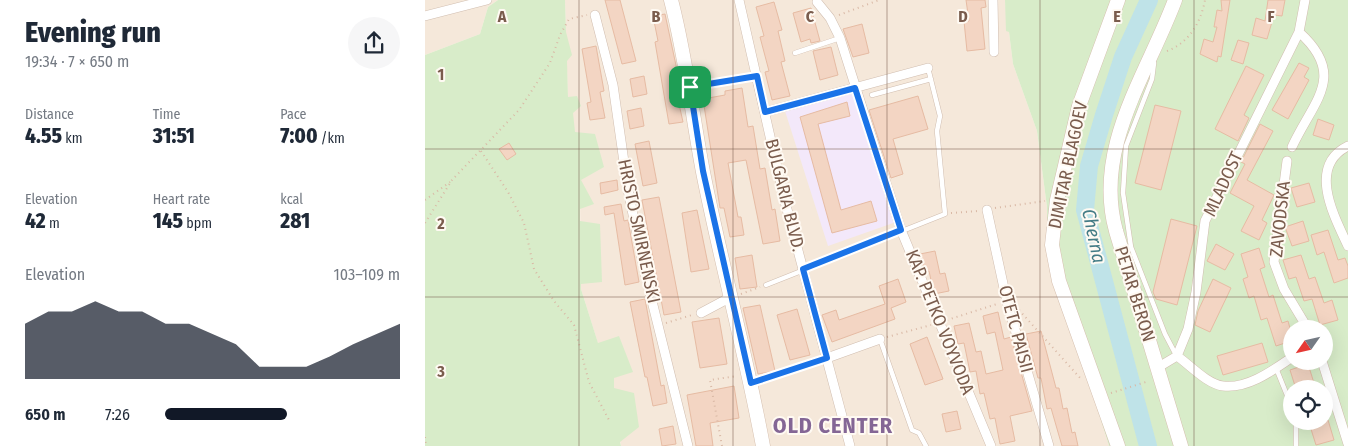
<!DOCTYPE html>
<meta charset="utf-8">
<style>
body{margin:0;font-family:"Fira Sans Condensed",sans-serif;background:#f6f6f7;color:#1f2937;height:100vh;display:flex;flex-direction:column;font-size:19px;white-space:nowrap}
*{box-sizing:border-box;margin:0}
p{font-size:16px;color:#747a83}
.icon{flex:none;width:28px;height:28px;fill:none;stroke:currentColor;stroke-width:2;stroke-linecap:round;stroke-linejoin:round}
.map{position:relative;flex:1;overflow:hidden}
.details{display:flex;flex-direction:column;background:#fff;width:425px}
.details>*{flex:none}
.needle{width:32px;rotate:236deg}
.tools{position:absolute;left:858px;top:320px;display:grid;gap:10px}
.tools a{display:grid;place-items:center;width:50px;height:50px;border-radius:50%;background:#fff;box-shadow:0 5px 20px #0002;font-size:25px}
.pin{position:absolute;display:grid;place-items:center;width:42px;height:42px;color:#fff;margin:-21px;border-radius:10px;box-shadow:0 2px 8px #0006}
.round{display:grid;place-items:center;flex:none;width:52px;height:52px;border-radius:26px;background:#f6f6f7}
.overview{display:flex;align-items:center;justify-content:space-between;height:85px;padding:0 25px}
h1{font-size:28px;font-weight:800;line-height:38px}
.figures{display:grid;grid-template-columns:repeat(3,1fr);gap:8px;height:85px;padding:5px 25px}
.figures div{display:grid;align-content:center}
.figures b{font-size:21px;font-weight:800}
.figures small{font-size:14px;font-weight:400}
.figures p{font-size:14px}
.chart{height:140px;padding:10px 25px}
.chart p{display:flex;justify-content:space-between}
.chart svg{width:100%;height:90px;margin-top:5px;fill:#111827;opacity:.7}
ul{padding:0 25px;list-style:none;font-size:16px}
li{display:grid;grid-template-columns:80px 60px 1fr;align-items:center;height:38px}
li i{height:12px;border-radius:6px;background:#111827}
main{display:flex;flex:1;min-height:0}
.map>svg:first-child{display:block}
.residential{fill:#f5e8da}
.education{fill:#f3e8fa}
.green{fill:#d8ecc9;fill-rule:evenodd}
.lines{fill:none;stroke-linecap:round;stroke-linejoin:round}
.river{stroke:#bfe3e8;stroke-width:18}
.building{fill:#f3d5c3;stroke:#e6bba3}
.lane-casing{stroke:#d1beb0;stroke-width:5.5}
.street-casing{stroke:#d1beb0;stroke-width:10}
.secondary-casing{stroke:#d6c0b0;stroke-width:15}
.path{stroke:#d9b8a5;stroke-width:2;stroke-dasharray:1 4;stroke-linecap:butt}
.lane{stroke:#fff;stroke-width:4.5}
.street{stroke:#fff;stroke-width:9}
.secondary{stroke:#fff;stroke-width:14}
.route-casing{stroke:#fff;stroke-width:10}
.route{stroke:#1a73e8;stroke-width:6}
.grid{fill:none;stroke:#7a5c4d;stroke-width:1;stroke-opacity:0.55}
.labels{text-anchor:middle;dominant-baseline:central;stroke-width:4;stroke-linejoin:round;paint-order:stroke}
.street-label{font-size:18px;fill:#7a5c4d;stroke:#fffaf3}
.water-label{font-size:19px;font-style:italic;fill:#437c86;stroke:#fffaf3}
.district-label{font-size:22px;font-weight:bold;letter-spacing:1px;fill:#846695;stroke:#fffaf3}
.grid-label{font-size:16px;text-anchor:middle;font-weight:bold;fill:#7a5c4d;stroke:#fffaf3;stroke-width:4;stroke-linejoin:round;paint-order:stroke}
</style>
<main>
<section class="details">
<div class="overview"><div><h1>Evening run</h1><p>19:34 · 7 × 650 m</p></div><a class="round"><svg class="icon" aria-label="share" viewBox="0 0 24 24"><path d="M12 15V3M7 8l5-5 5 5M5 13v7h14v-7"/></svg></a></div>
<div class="figures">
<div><p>Distance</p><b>4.55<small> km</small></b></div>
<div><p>Time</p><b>31:51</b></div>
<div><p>Pace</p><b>7:00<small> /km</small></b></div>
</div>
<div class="figures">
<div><p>Elevation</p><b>42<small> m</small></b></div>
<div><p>Heart rate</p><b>145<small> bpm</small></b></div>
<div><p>kcal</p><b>281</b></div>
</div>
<div class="chart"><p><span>Elevation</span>103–109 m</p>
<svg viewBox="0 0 160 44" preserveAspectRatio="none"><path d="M0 44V17L10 11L20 11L30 6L40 11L50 11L60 17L70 17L80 22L90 27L100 38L110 38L120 38L130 33L140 27L150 22L160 17V44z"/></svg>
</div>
<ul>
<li><b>650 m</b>7:26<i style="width:52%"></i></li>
</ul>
</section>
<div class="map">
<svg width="923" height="446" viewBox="0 0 923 446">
<rect width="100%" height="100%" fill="#fdf6ec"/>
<path class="residential" d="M0,0H73L63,7L55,34L0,55Z
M140,0H580L588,64L612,131L622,207V247L684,446H196L181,369L156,289L155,191L143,103Z"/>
<path class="education" d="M429,91L471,222L403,246L360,111Z"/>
<path class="green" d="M73,0H140L141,32L147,55L142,61L143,97L152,96L156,106L148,113L150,132L170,134L179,167L156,180L169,204L155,209V221L175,224L177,282L156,284V289L173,343L194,336L208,372L189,378V388L209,393L214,427L195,442L196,446H0V55L55,34L63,7Z
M580,0H923V446H684L622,247V207L612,131L588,64L584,32L581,31ZM866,329H899V361H866ZM866,389H899V421H866Z"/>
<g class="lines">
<path class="river" d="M723,446L660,210L664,166L679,115L698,57L724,0"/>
</g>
<path class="building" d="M180,0H195L211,61L197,64Z
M541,0H560L561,7L556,8L560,49L542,51L539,21H544Z
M796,0H805L796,57L793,56L792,62L775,54L779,39L788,42L792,27H789L792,10L797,11Z
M843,0H860L857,16L849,15L842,39L827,35L831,18L840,21Z
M349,2L357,30L353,31L360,61L356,62L365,96L347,100L340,72L344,71L335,37L339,36L331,7Z
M386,8L395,41L386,43L385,39L376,42L368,13Z
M240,14L252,70L250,71L255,94L252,95L258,122L244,124L230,42L233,41L228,16Z
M437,24L444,53L428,57L418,29Z
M813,40L824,43L818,64L806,60Z
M171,46L179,91L175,92L180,118L165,120L162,103L166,102L157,49Z
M406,47L413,75L395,80L388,51Z
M874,63L884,68L879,77L884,80L863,119L847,110Z
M821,66L839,75L819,115L824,118L813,141L790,129Z
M219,76L222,94L208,97L205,79Z
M317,88L323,127L328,126L335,169L340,168L347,210L350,209L355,241L338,244L321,160L303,163L313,217H316L319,235L305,237L299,208H295L278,99L300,95V91Z
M493,96L503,129L468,139L478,174L466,178L444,110Z
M422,102L425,116L393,124L416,210L446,201L452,221L407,233L375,117Z
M730,105L756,111L736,190L710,183Z
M216,108L219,126L205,129L202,111Z
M893,119L909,125L904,140L888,135Z
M835,124L848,131L822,180L849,195L837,220L842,223L834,240L816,231L829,206L805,193L820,164L816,162Z
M224,141L232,183L218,186L210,144Z
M84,143L91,154L82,160L74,149Z
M192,180L193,190L176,194L175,183Z
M884,183L890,202L872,207L866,188Z
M234,197L256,312L239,315L217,200Z
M196,204L199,221L203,220L214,282L200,285L189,213L180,215L179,207Z
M272,210L284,269L266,272L257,213Z
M746,219L772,226L752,305L731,299L728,292Z
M878,221L884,241L867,246L860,227Z
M903,230L913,260L920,258L923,266V278L909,283L899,252L892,255L886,235Z
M791,244L809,254L800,270L782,261Z
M834,248L840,267L835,269L844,297L848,295L857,323L863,321L866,332V341L851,346L842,318L836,320L829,296L824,298L818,279L823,277L816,254Z
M510,251L515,274L520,273L524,291L509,294L504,271L500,272L495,254Z
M327,255L332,287L315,289L310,258Z
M876,255L884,279L890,277L899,303L907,300L913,320L895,325L887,299L879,301L871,277L864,279L858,260Z
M473,279L481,302L466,308L470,319L407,342L397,315L411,310L414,320L460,304L454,286Z
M788,279L806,288L785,332L770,325L773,311Z
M220,299L236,386L239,385L242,403L228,406L222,377H220L205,302Z
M335,305L350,371L333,374L318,308Z
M372,309L385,355L365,360L352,315Z
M573,312L579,339L586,337L607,411L585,416L590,441L575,444L570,418L565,419L559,393L555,394L551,371L545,372L539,343L533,344L529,326L544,323L551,352L556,351L561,374L578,370L570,332L562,334L558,316Z
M294,318L302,364L275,368L267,322Z
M616,331L631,388H634L638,409L642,408L647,433L650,432L653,446H637L626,408L622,409L616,378H613L601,334Z
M502,337L518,379L500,385L485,344Z
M837,343L843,362L798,375L792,356Z
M883,364L889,383L871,389L865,370Z
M309,386L314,418L285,423L288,446H271L262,395Z
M532,411L536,429L521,432L517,414Z
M903,420L909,440L891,445L885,426Z
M248,426L251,444L237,446L234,429Z"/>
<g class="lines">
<defs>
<path id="lane" d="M370,53L415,38
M729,63L727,79L701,146L698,193L706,247L740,334L751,355
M447,95L506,79
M341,285L520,214L512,131L515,116L503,68
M455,339L487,430L494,433L501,446
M851,368L866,405
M871,446V421"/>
<path id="street" d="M314,0L359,198L425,446
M568,0L569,52
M392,2L405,18L415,38L476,230L566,446
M170,15L188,85L203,190L220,273L263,446
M0,16L62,0
M340,112L503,68
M923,146C882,166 909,216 923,246
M867,147C888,101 923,76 874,32
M862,161L849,262L859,289L883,329
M562,210L582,302L624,446
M276,313L306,297
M752,356C765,365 782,384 798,386C822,389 847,371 866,358
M402,358L455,339
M897,361L923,444
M732,368L752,356L763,329L771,292L780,221L874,32L880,0"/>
<path id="secondary" d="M246,0C261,57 267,114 278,172C296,263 321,354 338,446
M750,0C722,75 668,148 691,231L756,446
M693,446L634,281L627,245L632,200L654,106L693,0"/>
</defs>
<use href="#lane" class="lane-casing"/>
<use href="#street" class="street-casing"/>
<use href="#secondary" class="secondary-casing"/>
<path class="path" d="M414,15L454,0
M742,51C764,43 776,22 780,0
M275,85L322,78
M56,151L83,192L99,223L109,269L129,301L149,325L164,382L184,420
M0,200L25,182
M570,208L620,201
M526,213L553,211
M0,223L27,180L94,110L125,63L135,35L144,19L162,15
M316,294L335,287
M594,310L656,379
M522,320L572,304
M241,323L267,315
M462,337L506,325
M335,380L392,361
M686,393L724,381
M0,437L1,446
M297,446L285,380L312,376"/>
<use href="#lane" class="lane"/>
<use href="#street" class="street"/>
<use href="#secondary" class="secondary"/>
</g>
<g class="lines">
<defs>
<path id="route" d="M332,76L340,112L430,88L476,230L378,269L402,358L326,383L278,171L265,87Z"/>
</defs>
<use href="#route" class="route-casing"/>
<use href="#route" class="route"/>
</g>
<path class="grid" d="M154,0V446M308,0V446M462,0V446M615,0V446M769,0V446M0,149H923M0,297H923"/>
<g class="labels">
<g class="street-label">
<text transform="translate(643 165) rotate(-78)">DIMITAR BLAGOEV</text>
<text transform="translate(798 184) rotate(-65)">MLADOST</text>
<text transform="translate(360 195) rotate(76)">BULGARIA BLVD.</text>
<text transform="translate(855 219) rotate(-84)">ZAVODSKA</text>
<text transform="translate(214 231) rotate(78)">HRISTO SMIRNENSKI</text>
<text transform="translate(710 294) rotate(73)">PETAR BERON</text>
<text transform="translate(515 322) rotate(68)">KAP. PETKO VOYVODA</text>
<text transform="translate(591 329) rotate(75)">OTETC PAISII</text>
</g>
<g class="water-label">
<text transform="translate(669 236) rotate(78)">Cherna</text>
</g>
<g class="district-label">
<text x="408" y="425">OLD CENTER</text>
</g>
</g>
<g class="grid-label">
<text x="77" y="22">A</text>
<text x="231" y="22">B</text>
<text x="385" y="22">C</text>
<text x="538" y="22">D</text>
<text x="692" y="22">E</text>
<text x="846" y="22">F</text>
<text x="16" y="80">1</text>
<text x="16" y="229">2</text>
<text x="16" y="377">3</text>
</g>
</svg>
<div class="tools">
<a><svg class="needle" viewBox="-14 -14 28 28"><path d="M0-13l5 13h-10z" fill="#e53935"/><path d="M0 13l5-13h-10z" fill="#747a83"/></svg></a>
<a><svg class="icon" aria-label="locate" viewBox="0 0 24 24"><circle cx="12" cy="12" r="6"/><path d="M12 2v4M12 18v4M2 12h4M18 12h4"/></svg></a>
</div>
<div class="pin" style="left:265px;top:87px;background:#1e9e55"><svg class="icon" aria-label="arrive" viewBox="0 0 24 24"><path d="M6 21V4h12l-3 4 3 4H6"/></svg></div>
</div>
</main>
